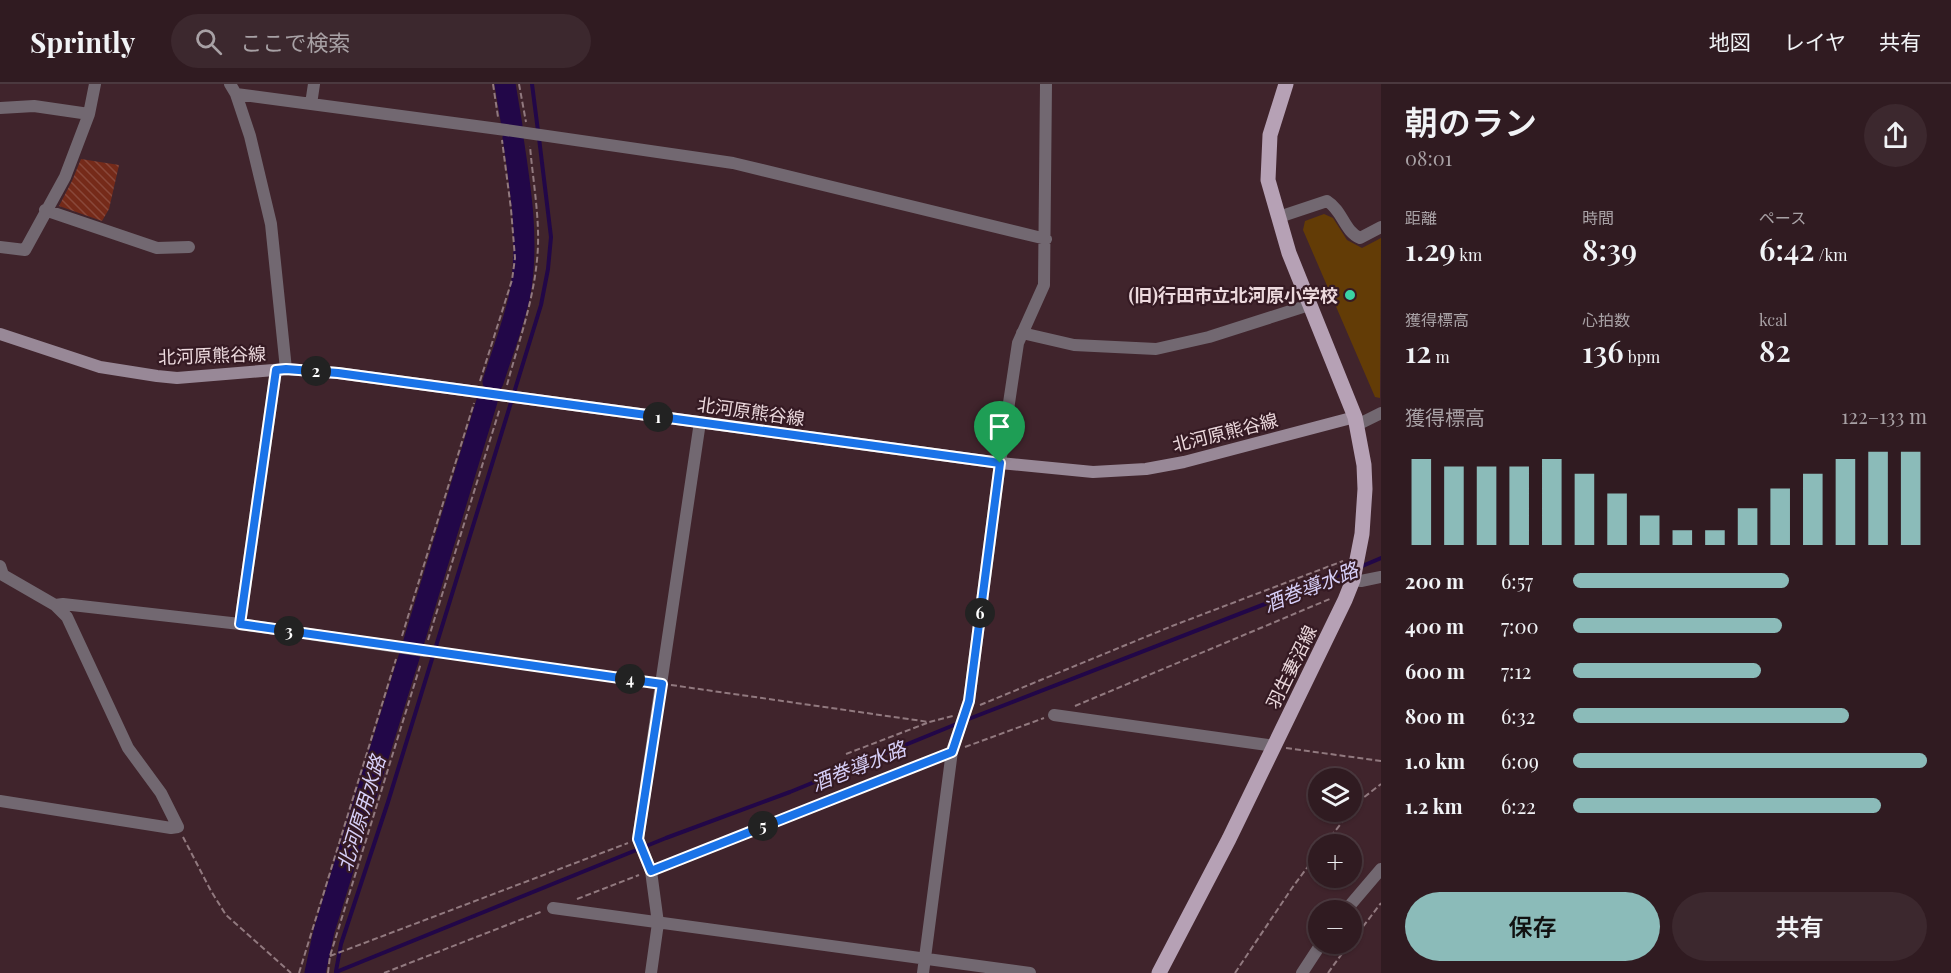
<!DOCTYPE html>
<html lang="ja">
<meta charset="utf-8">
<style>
body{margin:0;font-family:"Playfair Display","Noto Sans JP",serif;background:#3c282e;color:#f1f3f6;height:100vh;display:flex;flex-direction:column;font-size:22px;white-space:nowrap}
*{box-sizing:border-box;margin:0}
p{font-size:20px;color:#a8a1a5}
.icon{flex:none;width:33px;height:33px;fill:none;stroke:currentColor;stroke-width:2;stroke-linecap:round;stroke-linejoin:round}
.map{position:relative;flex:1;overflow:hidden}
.details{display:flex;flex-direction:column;background:#301b21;width:570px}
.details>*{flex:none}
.buttons{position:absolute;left:1308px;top:684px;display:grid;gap:12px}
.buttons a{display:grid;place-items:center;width:54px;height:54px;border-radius:50%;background:#301b21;box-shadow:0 2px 4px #0004,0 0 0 2px #4b393f;font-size:30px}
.pin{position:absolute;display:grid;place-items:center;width:51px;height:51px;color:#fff;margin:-62px -26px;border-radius:50% 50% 50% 0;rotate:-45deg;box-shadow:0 0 6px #0007}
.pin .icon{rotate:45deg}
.km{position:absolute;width:30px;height:30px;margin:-15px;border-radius:50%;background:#222;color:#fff;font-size:16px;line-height:30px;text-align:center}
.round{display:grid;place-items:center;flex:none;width:63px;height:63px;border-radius:32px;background:#3c282e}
.overview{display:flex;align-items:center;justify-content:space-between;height:102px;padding:0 24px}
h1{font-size:33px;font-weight:600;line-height:45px}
.metrics{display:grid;grid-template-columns:repeat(3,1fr);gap:9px;height:102px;padding:6px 24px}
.metrics div{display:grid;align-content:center}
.metrics b{font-size:30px;font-weight:600}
.metrics small{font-size:16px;font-weight:400}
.metrics p{font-size:16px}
.chart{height:168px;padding:12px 24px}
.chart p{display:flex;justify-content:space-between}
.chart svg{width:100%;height:108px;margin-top:6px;stroke:#8bbbb9;stroke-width:6}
.primary-button{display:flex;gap:12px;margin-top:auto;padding:12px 24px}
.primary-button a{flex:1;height:69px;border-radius:36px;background:#8bbbb9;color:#111;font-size:24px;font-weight:600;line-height:69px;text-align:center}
.primary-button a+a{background:#3c282e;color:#f1f3f6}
ul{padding:0 24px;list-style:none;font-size:20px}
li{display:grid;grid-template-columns:96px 72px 1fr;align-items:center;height:45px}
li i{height:15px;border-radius:8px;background:#8bbbb9}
header{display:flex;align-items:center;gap:36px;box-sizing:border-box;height:84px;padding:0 30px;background:#301b21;border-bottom:2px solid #4b393f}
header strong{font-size:28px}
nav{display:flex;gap:33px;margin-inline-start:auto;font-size:21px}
.search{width:420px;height:54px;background:#3c282e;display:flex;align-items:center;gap:15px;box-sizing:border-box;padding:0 21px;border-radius:33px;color:#a8a1a5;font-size:22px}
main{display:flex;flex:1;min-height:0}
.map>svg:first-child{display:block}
.green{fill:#633c06}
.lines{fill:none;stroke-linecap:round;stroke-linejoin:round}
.stream{stroke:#220748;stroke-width:4}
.river{stroke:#220748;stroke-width:21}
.building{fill:url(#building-back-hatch)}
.path{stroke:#91797f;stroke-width:2;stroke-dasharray:6 3;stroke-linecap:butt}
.street{stroke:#726871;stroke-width:12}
.secondary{stroke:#988897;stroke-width:12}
.primary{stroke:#b6a1b5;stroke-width:15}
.route-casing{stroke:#fff;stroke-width:12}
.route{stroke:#1a73e8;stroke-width:8}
.poi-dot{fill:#3bd4a4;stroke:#351a23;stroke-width:2}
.labels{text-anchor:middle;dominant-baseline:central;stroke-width:4.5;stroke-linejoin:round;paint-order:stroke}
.poi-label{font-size:18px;font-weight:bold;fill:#ecd9dd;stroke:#351a23;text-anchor:end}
.street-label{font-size:18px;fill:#ecd9dd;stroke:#351a23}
.water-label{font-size:20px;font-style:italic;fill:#d7cff8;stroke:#351a23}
</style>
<header>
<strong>Sprintly</strong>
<div class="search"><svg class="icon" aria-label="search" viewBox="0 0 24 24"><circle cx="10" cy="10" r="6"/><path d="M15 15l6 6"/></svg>ここで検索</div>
<nav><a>地図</a><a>レイヤ</a><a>共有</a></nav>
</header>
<main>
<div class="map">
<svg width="1381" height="889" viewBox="0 0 1381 889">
<defs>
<pattern id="building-back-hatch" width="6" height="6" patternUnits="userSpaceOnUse" patternTransform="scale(1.5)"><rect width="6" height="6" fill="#752a19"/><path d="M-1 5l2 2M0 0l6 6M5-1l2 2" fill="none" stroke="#89483a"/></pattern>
</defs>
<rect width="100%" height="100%" fill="#40242c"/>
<path class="green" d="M1324,130L1333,134L1347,156L1362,164L1381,154L1380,314L1375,313L1303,146L1305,137Z"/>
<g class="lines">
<path class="stream" d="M532,0L538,47
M1360,483L1381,474
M966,636L1350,487
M336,887L341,860L388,718L541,221L548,185L551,153L539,54
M336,888L666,754L790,708L959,639"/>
<path class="river" d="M505,0L512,42
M493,298C502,269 514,239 520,210C529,158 521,106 513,54
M414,557L487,317
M315,889L324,847L410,570"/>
</g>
<path class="building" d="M81,75L119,81L109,125L102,137L59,122L72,97Z"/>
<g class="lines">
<path class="path" d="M493,0L498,33
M519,0L526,38
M480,297L512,196L515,174L511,125L502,56
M507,301C518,260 533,219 537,176C541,139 533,99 530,62
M402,552L474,319
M428,556L500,324
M436,568L651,598
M671,601L929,638L953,632
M980,621L1172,542L1343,477
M1075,622L1332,514
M965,663L1044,634
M1286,664L1381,677
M846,670L927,639
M1352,726L1358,718L1381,700
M183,753L211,807L226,831L291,889
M1325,760L1350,728
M661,783L940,672
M577,815L639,791
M1352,857L1381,819
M330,872L628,759
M299,889L396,575
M328,889L330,872L421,579
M384,889L543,827
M1235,889L1292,804L1318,769
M1328,889L1349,860"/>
<path class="street" d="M230,0L236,10L250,52L271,140L286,285
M236,10L506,46L733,79L1046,155
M311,20L314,0
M0,24L34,22L89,30L95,0
M45,126L157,164L189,163
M1279,133L1327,117C1343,127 1344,147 1360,154L1381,143
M0,163L25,166L65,93L89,30
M1022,249L1074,261L1156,265L1209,253L1309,221
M1357,341L1381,329
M0,482L3,491L55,521L67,533L128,664L161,709L178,743L171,744L0,717
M1353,496L1361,497L1381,493
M55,521L63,520L240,540L425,567
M240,540L276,286
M1054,631L1275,662
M553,824L1030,889
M1346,826L1381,785
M651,889L658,839L651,787L638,755L700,338
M923,889L952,667L969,617L1000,379L1018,259L1044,201L1046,0
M1302,889L1321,860"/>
<path class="secondary" d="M0,250L100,283L157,292L177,294L286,285L338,289L1000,379L1093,388L1146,385L1184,378L1355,333"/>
<path class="primary" d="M1159,889L1229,755L1345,516L1353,496L1362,450L1365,405L1364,381L1355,333L1289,169L1268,96L1270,51L1286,0"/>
</g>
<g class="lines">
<defs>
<path id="route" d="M286,285L338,289L1000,379L969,617L952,668L651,787L638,755L662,600L240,540L276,286Z"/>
</defs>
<use href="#route" class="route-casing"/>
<use href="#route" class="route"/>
</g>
<circle class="poi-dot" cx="1350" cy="211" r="6"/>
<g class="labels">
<g class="poi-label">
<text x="1338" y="211">(旧)行田市立北河原小学校</text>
</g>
<g class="street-label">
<text transform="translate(212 271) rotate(-2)">北河原熊谷線</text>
<text transform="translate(751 327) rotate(8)">北河原熊谷線</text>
<text transform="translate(1225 348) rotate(-14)">北河原熊谷線</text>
<text transform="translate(1291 583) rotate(-64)">羽生妻沼線</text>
</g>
<g class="water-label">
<text transform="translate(1310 502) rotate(-22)">酒巻導水路</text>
<text transform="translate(858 681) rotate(-22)">酒巻導水路</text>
<text transform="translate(360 729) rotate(-73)">北河原用水路</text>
</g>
</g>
</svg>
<div class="buttons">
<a><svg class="icon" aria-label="layers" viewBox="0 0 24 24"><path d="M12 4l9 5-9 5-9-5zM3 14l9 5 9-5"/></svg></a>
<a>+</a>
<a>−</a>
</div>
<div class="pin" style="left:1000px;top:379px;background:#1e9e55"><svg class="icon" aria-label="arrive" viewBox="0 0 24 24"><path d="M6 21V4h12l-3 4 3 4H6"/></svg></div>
<b class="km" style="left:658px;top:333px">1</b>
<b class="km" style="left:316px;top:287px">2</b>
<b class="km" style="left:289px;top:547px">3</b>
<b class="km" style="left:630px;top:595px">4</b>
<b class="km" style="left:763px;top:742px">5</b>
<b class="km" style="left:980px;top:529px">6</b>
</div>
<section class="details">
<div class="overview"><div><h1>朝のラン</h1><p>08:01</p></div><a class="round"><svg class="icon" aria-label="share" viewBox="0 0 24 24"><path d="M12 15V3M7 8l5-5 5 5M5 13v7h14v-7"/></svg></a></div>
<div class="metrics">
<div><p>距離</p><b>1.29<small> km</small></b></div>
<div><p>時間</p><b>8:39</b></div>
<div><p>ペース</p><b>6:42<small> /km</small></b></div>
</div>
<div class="metrics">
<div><p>獲得標高</p><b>12<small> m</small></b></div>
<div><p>心拍数</p><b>136<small> bpm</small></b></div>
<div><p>kcal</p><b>82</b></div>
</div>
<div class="chart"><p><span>獲得標高</span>122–133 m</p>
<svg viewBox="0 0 160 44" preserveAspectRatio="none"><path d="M5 44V9M15 44V12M25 44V12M35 44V12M45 44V9M55 44V15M65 44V23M75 44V32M85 44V38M95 44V38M105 44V29M115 44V21M125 44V15M135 44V9M145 44V6M155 44V6"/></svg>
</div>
<ul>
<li><b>200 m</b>6:57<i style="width:61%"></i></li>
<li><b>400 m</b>7:00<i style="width:59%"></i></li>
<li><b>600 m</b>7:12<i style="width:53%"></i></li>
<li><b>800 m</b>6:32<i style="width:78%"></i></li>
<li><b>1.0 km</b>6:09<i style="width:100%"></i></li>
<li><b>1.2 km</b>6:22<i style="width:87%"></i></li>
</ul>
<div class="primary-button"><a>保存</a><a>共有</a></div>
</section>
</main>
